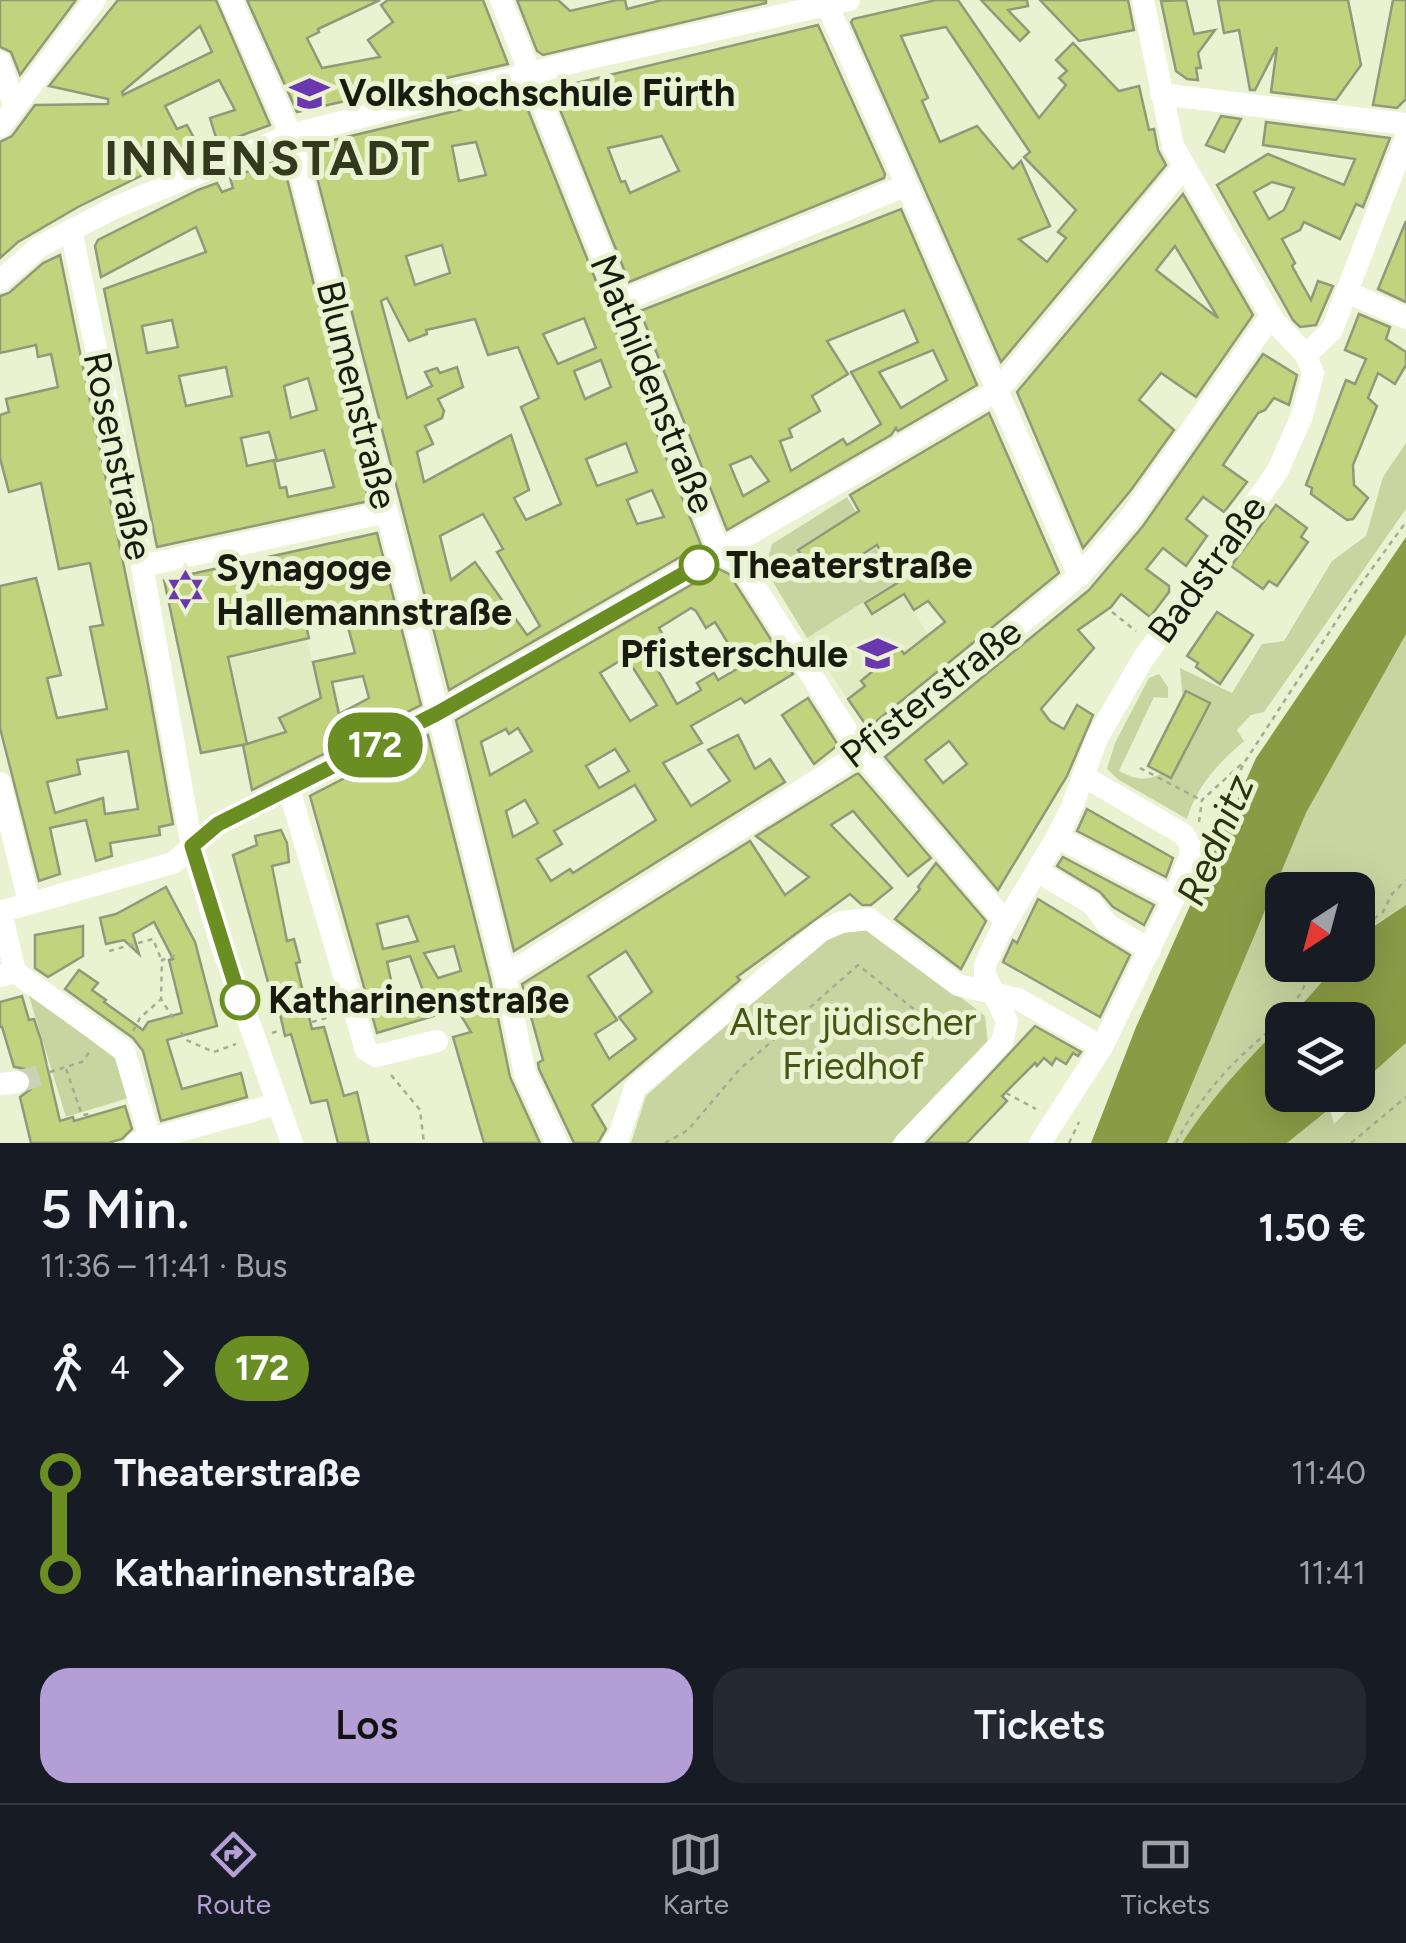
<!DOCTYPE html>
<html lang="de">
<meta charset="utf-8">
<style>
:root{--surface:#171b24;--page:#242831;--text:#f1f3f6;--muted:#9ea1a6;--line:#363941;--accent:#b49ed6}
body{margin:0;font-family:Figtree,sans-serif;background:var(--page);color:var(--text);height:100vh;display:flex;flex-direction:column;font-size:38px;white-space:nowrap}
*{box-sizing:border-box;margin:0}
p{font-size:32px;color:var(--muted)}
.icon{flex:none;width:55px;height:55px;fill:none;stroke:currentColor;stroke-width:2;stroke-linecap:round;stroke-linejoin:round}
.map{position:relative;height:1143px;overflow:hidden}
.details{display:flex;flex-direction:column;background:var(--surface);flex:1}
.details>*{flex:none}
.badge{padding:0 20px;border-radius:32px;font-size:35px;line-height:65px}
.needle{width:65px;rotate:216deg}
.tools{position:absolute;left:1265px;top:872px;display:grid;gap:20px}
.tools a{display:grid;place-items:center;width:110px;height:110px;border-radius:20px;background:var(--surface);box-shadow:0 10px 40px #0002;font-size:50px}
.map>.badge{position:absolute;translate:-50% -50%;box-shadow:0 0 0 5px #fff}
.legs{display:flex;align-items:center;gap:15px;height:110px;padding:0 40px;font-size:32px}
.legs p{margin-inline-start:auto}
.head{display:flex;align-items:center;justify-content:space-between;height:170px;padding:0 40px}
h1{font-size:55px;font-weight:600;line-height:75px}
.cta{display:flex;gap:20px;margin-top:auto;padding:20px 40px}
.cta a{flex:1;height:115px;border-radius:30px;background:var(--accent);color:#111;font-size:40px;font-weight:600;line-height:115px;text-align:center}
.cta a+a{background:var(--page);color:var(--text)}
ul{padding:0 40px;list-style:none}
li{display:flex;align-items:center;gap:35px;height:100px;font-size:38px}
li i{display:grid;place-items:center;width:15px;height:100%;margin:0 12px;background:currentColor}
li i::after{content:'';width:25px;height:25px;margin:-12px;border:8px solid;border-radius:50%;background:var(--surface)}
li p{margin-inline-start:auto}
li:first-child i{background:linear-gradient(#0000 50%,currentColor 0)}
li:last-child i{background:linear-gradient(currentColor 50%,#0000 0)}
.tabs{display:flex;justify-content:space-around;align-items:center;height:140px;border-top:2px solid var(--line);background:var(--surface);font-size:28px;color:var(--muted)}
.tabs a{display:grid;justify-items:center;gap:5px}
.tabs .on{color:var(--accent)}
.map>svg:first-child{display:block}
.built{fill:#e1ebc2}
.green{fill:#c9d5a1}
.water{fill:#8b9b45}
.building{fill:#c1d37c;stroke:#92997a;stroke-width:2.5;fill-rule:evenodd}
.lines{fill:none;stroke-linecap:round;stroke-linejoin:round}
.minor-tunnel{stroke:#cbd2b4;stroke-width:22;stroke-dasharray:22 11;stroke-linecap:butt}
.path{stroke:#a6ac92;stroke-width:2.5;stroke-dasharray:5 5;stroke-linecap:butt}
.minor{stroke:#fff;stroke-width:22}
.line-1-casing{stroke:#fff;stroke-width:22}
.line-1{stroke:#6b8e23;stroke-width:15}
.stop-1-dot{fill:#fff;stroke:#6b8e23;stroke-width:5}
.labels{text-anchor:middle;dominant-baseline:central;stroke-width:10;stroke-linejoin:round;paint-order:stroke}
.poi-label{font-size:38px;font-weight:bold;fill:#191b0f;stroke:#eaf2d1;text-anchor:start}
.street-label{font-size:38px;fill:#191b0f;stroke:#eaf2d1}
.stop-label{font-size:38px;font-weight:bold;fill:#191b0f;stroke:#eaf2d1;text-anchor:start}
.park-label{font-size:38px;fill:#485314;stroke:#eaf2d1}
.water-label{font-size:40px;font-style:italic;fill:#2c330e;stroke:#eaf2d1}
.district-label{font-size:48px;font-weight:bold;letter-spacing:2.5px;fill:#34391e;stroke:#eaf2d1}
</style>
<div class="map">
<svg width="1406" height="1143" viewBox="0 0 1406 1143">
<rect width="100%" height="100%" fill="#eaf2d1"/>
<!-- built -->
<g class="built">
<polygon points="896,582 949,670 870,733 807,638"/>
<polygon points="307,639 321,698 280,718 286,731 279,734 201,753 183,667"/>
</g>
<!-- green -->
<g class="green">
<path d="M 1406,443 L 1406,509 L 1264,712 L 1251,715 L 1237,730 L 1244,741 C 1219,763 1197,785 1187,819 L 1119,780 L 1107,769 L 1115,743 L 1149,678 L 1159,674 L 1168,687 L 1168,698 L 1154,697 L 1119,771 C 1138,781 1148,781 1167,771 L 1183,702 L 1180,668 L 1232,693 L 1262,644 L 1284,641 L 1332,561 L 1366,536 L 1383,477 Z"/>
<polygon points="847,497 856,512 797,551 818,584 876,548 895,582 807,638 765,569 772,544"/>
<path d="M 1406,632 L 1406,905 L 1374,925 L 1358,941 L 1358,890 L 1282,890 L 1282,965 L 1337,965 L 1288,1020 L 1282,1020 L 1282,1025 C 1246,1062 1209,1099 1182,1143 L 1165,1143 L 1306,813 Z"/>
<polygon points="867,925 985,1016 988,1045 891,1143 631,1143 646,1096 824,936"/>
<polygon points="28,993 121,1063 132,1097 66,1117"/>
<polygon points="1406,1043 1406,1143 1287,1143 1330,1109 1334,1124 1353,1105 1346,1096 1358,1095 1358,1086"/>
</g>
<!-- water -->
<g class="water">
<polygon points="1406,537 1406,634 1306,813 1167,1143 1091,1143 1136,1027 1256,758"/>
<polygon points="1406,905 1406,1043 1358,1086 1358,1020 1288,1020 1337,965 1358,965 1358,941 1374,926"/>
<path d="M 1282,1025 L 1282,1095 L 1347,1095 L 1287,1143 L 1182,1143 C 1209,1100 1246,1061 1282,1025 Z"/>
</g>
<!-- building -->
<g class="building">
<polygon points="0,0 76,0 20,75 11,52 0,47"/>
<path d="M 118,0 L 216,0 L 270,125 L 218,144 L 210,118 L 235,110 L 219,80 L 165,106 L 177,129 L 187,125 L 201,151 L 159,167 L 78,207 L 18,242 L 0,258 L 0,142 L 12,136 L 35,105 L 108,104 L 108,99 L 49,86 ZM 200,26 L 212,52 L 123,95 L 122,92 Z"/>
<polygon points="247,0 380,0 318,29 319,32 307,38 322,68 380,57 368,40 393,22 381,5 388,0 483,0 508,64 297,112"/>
<polygon points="517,0 558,0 570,11 617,0 625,0 627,9 662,0 766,0 766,3 543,55 537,51"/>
<path d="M 936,0 L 958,0 L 1039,118 L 1066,85 L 1059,78 L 1067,71 L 1056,60 L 1073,43 L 1119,91 L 1139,86 L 1149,130 L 1154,129 L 1158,150 L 1166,165 L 1001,362 L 851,22 L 853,19 ZM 946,27 L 1030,152 L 1024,157 L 1076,210 L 1058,232 L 1066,238 L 1047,262 L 1019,239 L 1050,226 L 1021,161 L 1013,169 L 977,126 L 940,142 L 922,101 L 928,98 L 901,36 Z"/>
<polygon points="981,0 1027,0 1028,6 1008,10 1029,32 1020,41"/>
<polygon points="1040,0 1128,0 1134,30 1079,41"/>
<polygon points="1186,0 1194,34 1215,30 1198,53 1201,68 1196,68 1198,80 1187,79 1176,71 1161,1"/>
<polygon points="1218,0 1348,0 1361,65 1336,100 1271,92 1277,47 1255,90 1250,90 1239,30 1224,33"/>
<polygon points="1393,0 1406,0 1406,99 1397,108 1373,105"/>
<path d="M 818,25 L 885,174 L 884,178 L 629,282 L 553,92 L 555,88 ZM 662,136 L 679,171 L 630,193 L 625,181 L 621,182 L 608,148 Z"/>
<path d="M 522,95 L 701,545 L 449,690 L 309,146 ZM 476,142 L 486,175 L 459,181 L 452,146 ZM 442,245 L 450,273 L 415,285 L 406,256 ZM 387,298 L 409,341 L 427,334 L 426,330 L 475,319 L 488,355 L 518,347 L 539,398 L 521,407 L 561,504 L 526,520 L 514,498 L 529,490 L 511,435 L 424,482 L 417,452 L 433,444 L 425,426 L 442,418 L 444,411 L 438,399 L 463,387 L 457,367 L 440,373 L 437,368 L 425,372 L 432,386 L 407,398 L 381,301 ZM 584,318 L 596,348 L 558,364 L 543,334 ZM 601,360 L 611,387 L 585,399 L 574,371 ZM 626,443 L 637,472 L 597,486 L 586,459 ZM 652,490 L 664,517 L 637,524 L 627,500 ZM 483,514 L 503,549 L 497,552 L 540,626 L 527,635 L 475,562 L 451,580 L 440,536 Z"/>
<polygon points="1221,116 1241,119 1224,152 1206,145"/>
<path d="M 1266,122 L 1390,138 L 1363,207 L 1356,204 L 1340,239 L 1304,222 L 1300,230 L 1282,239 L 1295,263 L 1292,266 L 1311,300 L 1318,281 L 1333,286 L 1316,325 L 1300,327 L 1293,320 L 1217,185 L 1268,154 L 1344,185 L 1355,159 L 1263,145 ZM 1272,182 L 1294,188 L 1284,210 L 1269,219 L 1254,192 Z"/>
<path d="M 282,159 L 369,501 L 157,547 L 104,289 L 206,252 L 196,227 L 101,277 L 95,246 L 98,240 L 198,190 L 217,183 L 222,192 L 233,188 L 230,178 ZM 172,320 L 178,347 L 147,353 L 142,326 ZM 226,367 L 232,396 L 186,406 L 179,376 ZM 308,378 L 317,410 L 291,418 L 284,386 ZM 269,432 L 277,461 L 324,450 L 334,487 L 288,497 L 286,487 L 280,488 L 274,460 L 247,466 L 241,438 Z"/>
<path d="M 1183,194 L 1253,315 L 1196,397 L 1161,373 L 1139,400 L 1174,430 L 1131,490 L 1083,548 L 1017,392 ZM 1175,246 L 1218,318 L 1156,270 Z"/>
<path d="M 901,209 L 977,385 L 898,431 L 896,428 L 891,435 L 727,530 L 640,311 ZM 904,310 L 918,342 L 851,372 L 881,424 L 847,445 L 843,439 L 791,471 L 780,441 L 792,437 L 789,429 L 820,411 L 812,396 L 848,374 L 827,341 ZM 933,350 L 947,380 L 901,408 L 879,372 ZM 751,456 L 769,481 L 743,496 L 730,465 Z"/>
<polygon points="1406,221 1406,302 1378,289"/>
<path d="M 60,255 L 147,679 L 173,824 L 159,827 L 160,835 L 110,843 L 112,856 L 96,861 L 86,820 L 50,828 L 60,874 L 39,881 L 0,728 L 0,586 L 36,578 L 61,675 L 47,678 L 57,718 L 107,709 L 90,627 L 103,625 L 90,563 L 59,569 L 41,483 L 9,492 L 0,458 L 0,415 L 9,412 L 6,399 L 58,387 L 51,354 L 38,357 L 36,345 L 0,353 L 0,296 L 9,293 L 43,263 ZM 128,751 L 138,809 L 105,814 L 103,798 L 55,813 L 47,782 L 80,774 L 77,760 Z"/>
<polygon points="1359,314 1390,327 1386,339 1406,352 1406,365 1395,384 1378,373 1368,398 1377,406 1353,465 1354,485 1368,498 1353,519 1347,520 1311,494 1312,488 1306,485 1346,380 1355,384 1366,359 1345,350"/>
<path d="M 1263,354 L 1297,375 L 1289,405 L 1274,398 L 1265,410 L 1258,413 L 1223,465 L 1247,482 L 1224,512 L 1203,497 L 1186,519 L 1207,536 L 1186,566 L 1163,548 L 1146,569 L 1169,586 L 1169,592 L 1150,617 L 1121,594 L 1111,607 L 1078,630 L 1094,648 L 1041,709 L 1050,721 L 1064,729 L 1077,705 L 1093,715 L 1067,776 L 998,890 L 885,757 L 1089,590 L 1143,526 ZM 949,741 L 967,764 L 943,783 L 925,760 Z"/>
<polygon points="989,413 1059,573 868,728 848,699 865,686 861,681 900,648 904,654 945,622 928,601 914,610 904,594 872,614 865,603 897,583 877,545 819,582 798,550 859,511 850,495"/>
<polygon points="1276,505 1307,528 1301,537 1308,542 1277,586 1269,581 1263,589 1231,566"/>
<path d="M 377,533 L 421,705 L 252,790 L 243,745 L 286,732 L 279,718 L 321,698 L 313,662 L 355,653 L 345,616 L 306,625 L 309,638 L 228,657 L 247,744 L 201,753 L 164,580 ZM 363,676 L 369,698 L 339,714 L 332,682 Z"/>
<path d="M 719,569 L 729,574 L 793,674 L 745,703 L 741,698 L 691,726 L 702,743 L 663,763 L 691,806 L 730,781 L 708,750 L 738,735 L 755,769 L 770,759 L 785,782 L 514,951 L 456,720 ZM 691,608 L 696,611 L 706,628 L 715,622 L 742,666 L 718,680 L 714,673 L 697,683 L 701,690 L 677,704 L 652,660 L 671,649 L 659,628 ZM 626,657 L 657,705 L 630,721 L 600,673 ZM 518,728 L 532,751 L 490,775 L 481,742 L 506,729 L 509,734 ZM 615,749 L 629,771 L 599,788 L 586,766 ZM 635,785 L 656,820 L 573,873 L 570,869 L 551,881 L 537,859 L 562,844 L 554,831 ZM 525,800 L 538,823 L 513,837 L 506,811 Z"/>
<polygon points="1217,612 1253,635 1220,684 1196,667 1198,663 1187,656"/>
<polygon points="1186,691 1210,703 1171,778 1148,766"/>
<polygon points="808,698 838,745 814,764 782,715"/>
<path d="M 428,735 L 490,979 L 510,1077 L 540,1143 L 484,1143 L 453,1037 L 471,1032 L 457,1009 L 377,1033 L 310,796 ZM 408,916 L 418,941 L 383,949 L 377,924 ZM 454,946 L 461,971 L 438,978 L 424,953 ZM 410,956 L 427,1001 L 398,1011 L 387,962 Z"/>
<path d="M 858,773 L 931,858 L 908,876 L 853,811 L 831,825 L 892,888 L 871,905 L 862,905 L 850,894 L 737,977 L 740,980 L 592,1105 L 606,1129 L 598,1143 L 574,1143 L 539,1069 L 538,1063 L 543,1060 L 522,984 L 750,841 L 785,895 L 809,877 L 756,836 ZM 626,951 L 652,992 L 619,1017 L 636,1039 L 609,1059 L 595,1034 L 617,1020 L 588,976 Z"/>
<polygon points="1087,809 1173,858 1166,877 1077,831"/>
<polygon points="281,830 287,843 289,862 272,866 287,941 294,939 300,962 296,963 312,1029 324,1027 344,1096 357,1092 369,1143 338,1143 327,1100 311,1103 291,1034 285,1036 280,1014 277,1015 233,855 257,845 255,836"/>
<polygon points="1063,857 1154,905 1144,925 1113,907 1100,892 1057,866"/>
<polygon points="936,863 986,921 961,969 895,919 920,889 918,887"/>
<polygon points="166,887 195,942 217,1026 167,1040 182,1089 241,1073 247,1097 161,1121 143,1051 133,1038 65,989 79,970 98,983 92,990 106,1000 104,1002 143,1030 148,1022 182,1013 169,960 173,959 154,922 133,934 139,954 124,940 106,944 100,918 116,914"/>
<polygon points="1038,899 1130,955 1100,1017 1003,962 1013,940 1017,943"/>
<polygon points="83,926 83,956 48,977 35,968 35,935"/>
<polygon points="22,996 29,1020 34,1019 41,1040 60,1121 73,1117 74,1121 125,1106 132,1129 122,1139 108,1143 31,1143 20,1097 31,1089 33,1079 25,1069 14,1067 2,1027 0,1027 0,1002"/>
<polygon points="1035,1026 1081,1052 1078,1056 1073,1053 1066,1064 1056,1058 1052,1065 1044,1058 1037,1066 1035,1063 1002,1096 1007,1101 967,1143 926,1143"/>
</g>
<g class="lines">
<!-- minor-tunnel -->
<polyline class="minor-tunnel" points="18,1082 50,1072"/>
<!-- path -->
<g class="path">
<polyline points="1112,612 1136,631"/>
<polyline points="1140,768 1201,800"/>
<polyline points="1199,822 1202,800 1246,760 1358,588 1406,522"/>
<polyline points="1217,839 1227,816 1220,812 1245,761"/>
<polyline points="1358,931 1383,912 1392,894 1406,880"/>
<polyline points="109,951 153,939 161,959"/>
<polyline points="173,1018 161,999 162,960 179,954"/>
<polyline points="312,1022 333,1016"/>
<polyline points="133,1031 140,1018 160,1000"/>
<polyline points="181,1032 186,1040 214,1052 236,1044"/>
<polyline points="272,1033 281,1030"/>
<polyline points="66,1069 82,1115 90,1114"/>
<polyline points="50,1072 82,1062 91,1050"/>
<polyline points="391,1075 420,1110 424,1143"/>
<polyline points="1006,1093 1036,1109"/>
<polyline points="665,1143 688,1130 739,1070 858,965 948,1036"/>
<polyline points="1069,1143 1079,1122"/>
<path d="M 1176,1143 C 1191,1113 1212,1085 1236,1061 C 1265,1032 1303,1008 1311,965"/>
<polyline points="1351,1143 1406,1097"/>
</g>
<!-- minor -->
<g class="minor">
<polyline points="231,0 291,135 505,976 525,1074 557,1143"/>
<polyline points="501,0 720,553 739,562 861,753 1006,922"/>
<polyline points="825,0 1079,576"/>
<polyline points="0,62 14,106"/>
<polyline points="1161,94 1406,124"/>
<polyline points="0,127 95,0"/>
<polyline points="71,230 142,566 192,847 220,941 292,1143"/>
<polyline points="0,281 39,247 114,208 291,135 586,59 849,0"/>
<polyline points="1347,292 1406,318"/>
<polyline points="619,302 905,186"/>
<polyline points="1306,355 1332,330 1406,138"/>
<polyline points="142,566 387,512"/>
<polyline points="0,783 29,902"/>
<polyline points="289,789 366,1050 376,1056 437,1041"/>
<polyline points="1057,837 1174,898"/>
<polyline points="1037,871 1092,904 1107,924 1150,950"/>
<polyline points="0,912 173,863 218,824 439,713 997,391 1183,168"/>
<polyline points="1,912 15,972 1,976"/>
<polyline points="15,972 124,1050 150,1138"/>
<polyline points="505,976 861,753 1079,576 1131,517 1271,316"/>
<polyline points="0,1084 18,1082"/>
<polyline points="136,1143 277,1104"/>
<polyline points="613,1143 618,1139 635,1088 821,931 842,922 869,919 958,985 1018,999 1102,1047"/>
<polyline points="905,1143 1002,1042 1007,1022 985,975 985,965 999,934 1057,837 1072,807 1097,738 1143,659 1277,472 1302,416 1313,373 1306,355 1274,321 1173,146 1143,0"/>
<polyline points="1040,1143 1102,1047 1174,898 1191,854 1190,844 1183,834 1083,776"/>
</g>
</g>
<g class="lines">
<defs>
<polyline id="line-1" points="240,1000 192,846 218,824 438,713 699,565"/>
</defs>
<!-- line-1 casing -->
<use href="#line-1" class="line-1-casing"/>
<!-- line-1 -->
<use href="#line-1" class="line-1"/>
</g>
<!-- icons -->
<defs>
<symbol id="university-bare" viewBox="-9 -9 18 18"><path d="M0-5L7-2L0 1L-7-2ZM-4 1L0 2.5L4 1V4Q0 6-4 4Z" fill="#6a37ae" stroke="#eaf2d1" stroke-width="2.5" paint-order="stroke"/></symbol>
<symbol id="synagogue-bare" viewBox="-9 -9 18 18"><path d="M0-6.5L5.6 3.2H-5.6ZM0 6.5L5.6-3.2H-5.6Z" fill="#6a37ae" stroke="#eaf2d1" stroke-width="2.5" paint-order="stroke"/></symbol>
<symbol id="school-bare" viewBox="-9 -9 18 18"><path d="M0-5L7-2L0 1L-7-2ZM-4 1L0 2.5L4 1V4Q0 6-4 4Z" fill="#6a37ae" stroke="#eaf2d1" stroke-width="2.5" paint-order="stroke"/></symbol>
</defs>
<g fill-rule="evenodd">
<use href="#university-bare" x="282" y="66" width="55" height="55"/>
<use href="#synagogue-bare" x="158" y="562" width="55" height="55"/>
<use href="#school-bare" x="850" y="626" width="55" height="55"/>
</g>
<!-- markers -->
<g class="stop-1-dot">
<circle cx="699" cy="565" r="18"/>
<circle cx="240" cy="1000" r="18"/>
</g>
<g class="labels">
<!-- poi labels -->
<g class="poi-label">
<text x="339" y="93">Volkshochschule Fürth</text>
<text x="216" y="568">Synagoge<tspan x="216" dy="44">Hallemannstraße</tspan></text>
<text x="848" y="654" text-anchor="end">Pfisterschule</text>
</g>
<!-- street labels -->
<g class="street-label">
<text transform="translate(653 384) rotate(68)">Mathildenstraße</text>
<text transform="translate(357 395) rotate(76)">Blumenstraße</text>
<text transform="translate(118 456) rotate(78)">Rosenstraße</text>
<text transform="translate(1207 569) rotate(-54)">Badstraße</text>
<text transform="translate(931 693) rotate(-38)">Pfisterstraße</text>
</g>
<!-- stop labels -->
<g class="stop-label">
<text x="726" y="565">Theaterstraße</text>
<text x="268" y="1000">Katharinenstraße</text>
</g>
<!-- park labels -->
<g class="park-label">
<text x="853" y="1022">Alter jüdischer<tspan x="853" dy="44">Friedhof</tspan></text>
</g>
<!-- water labels -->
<g class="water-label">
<text transform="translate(1215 840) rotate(-67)">Rednitz</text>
</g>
<!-- district labels -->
<g class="district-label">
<text x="268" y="158">INNENSTADT</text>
</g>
</g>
</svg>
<div class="tools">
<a><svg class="needle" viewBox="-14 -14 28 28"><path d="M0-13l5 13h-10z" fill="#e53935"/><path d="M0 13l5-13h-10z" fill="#9ea1a6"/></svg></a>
<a><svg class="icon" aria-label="layers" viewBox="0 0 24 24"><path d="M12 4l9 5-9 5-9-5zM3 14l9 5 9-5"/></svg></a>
</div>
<b class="badge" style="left:375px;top:745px;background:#6b8e23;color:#fff">172</b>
</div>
<section class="details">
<div class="head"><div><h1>5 Min.</h1><p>11:36 – 11:41 · Bus</p></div><b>1.50 €</b></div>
<div class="legs"><svg class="icon" aria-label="walk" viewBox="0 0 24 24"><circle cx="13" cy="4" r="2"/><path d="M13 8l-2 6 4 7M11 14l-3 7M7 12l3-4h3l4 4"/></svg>4<svg class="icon" aria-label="forward" viewBox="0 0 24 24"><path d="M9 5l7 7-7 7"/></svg><b class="badge" style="background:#6b8e23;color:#fff">172</b></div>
<ul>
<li><i style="color:#6b8e23"></i><b>Theaterstraße</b><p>11:40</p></li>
<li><i style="color:#6b8e23"></i><b>Katharinenstraße</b><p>11:41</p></li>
</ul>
<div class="cta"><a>Los</a><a>Tickets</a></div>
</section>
<nav class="tabs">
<a class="on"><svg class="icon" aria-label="directions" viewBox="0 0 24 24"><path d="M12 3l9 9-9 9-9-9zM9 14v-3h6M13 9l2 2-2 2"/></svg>Route</a>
<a><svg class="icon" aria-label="map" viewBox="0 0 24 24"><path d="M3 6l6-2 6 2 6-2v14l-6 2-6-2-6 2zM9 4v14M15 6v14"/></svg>Karte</a>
<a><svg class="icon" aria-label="tickets" viewBox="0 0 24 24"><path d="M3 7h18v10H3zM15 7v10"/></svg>Tickets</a>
</nav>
